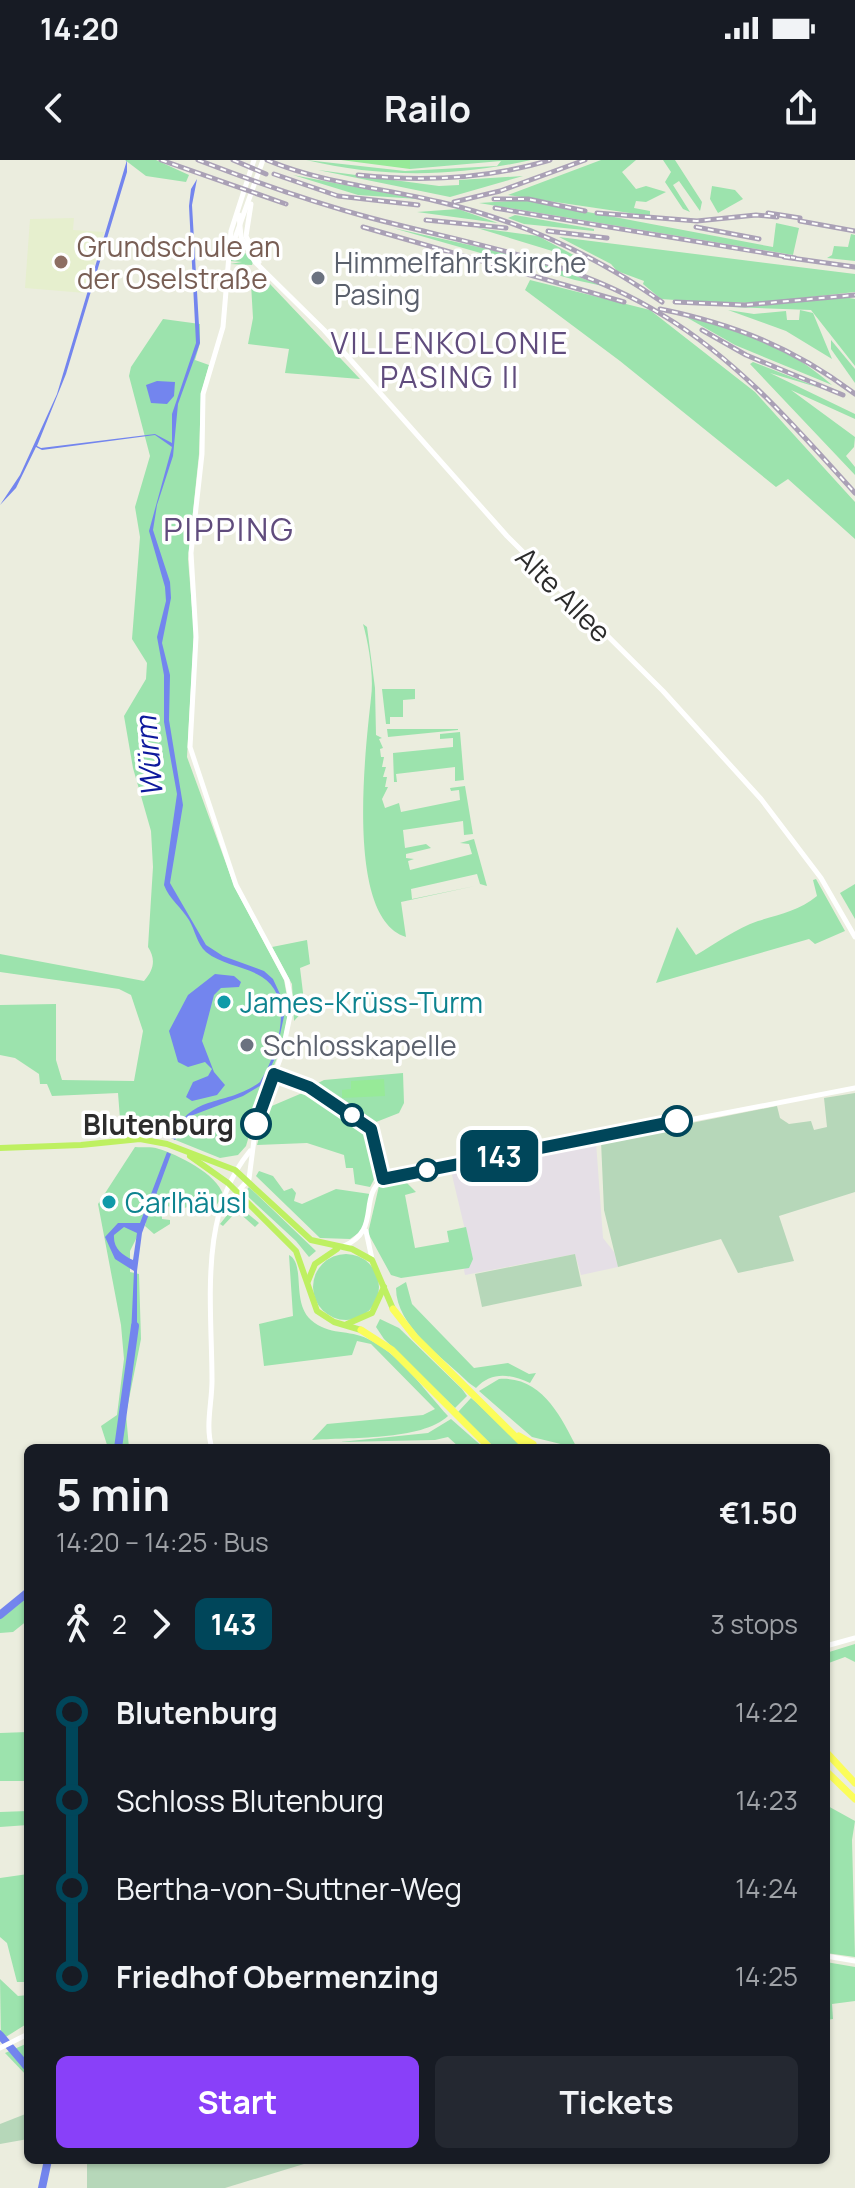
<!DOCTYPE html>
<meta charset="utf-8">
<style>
:root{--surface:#171b24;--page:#242831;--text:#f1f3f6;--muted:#9ea1a6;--accent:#8940f9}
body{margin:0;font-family:Manrope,sans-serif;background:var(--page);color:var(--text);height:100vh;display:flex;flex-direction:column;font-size:30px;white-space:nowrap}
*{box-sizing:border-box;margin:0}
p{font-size:26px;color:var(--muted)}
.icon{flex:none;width:44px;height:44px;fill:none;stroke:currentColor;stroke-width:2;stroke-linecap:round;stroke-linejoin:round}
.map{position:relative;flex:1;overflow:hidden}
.panel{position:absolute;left:24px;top:1284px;width:806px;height:720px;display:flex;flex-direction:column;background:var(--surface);border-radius:12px;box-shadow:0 2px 6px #0004}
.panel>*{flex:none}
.badge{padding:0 16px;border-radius:12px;font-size:28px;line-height:52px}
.map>.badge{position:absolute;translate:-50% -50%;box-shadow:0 0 0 4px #fff}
.legs{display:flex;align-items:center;gap:12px;height:88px;padding:0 32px;font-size:26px}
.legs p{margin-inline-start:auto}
.head{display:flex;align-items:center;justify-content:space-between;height:136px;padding:0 32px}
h1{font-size:44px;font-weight:700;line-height:60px}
.action{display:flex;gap:16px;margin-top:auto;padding:16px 32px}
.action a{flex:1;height:92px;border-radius:12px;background:var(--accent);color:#fff;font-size:32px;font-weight:700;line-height:92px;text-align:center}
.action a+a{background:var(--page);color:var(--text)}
ul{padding:0 32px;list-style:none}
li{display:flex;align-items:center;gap:28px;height:88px;font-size:30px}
li i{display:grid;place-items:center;width:12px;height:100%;margin:0 10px;background:currentColor}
li i::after{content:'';width:20px;height:20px;margin:-10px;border:6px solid;border-radius:50%;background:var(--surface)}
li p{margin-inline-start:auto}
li:first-child i{background:linear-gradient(#0000 50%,currentColor 0)}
li:last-child i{background:linear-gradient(currentColor 50%,#0000 0)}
.status{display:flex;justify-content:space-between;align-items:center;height:56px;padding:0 40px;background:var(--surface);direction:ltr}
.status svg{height:22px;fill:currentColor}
header{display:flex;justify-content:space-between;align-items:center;height:104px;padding:0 32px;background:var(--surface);font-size:36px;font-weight:700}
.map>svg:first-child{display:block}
.industrial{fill:#e5dfe6}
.education{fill:#e6efce}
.green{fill:#9ce3ad}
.cemetery{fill:#b6d7b9}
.pitch{fill:#97ea98}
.water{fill:#7385ee;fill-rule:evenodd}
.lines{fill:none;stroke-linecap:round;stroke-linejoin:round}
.stream{stroke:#7385ee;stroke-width:2}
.river{stroke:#7385ee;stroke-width:8}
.secondary{stroke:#fff;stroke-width:5}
.primary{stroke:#bef061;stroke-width:6}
.highway{stroke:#fbfd5a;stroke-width:7}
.rail-casing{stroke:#aaa1b6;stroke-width:5}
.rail{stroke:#fff;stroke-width:2;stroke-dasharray:6;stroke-linecap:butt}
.line-1-casing{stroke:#fff;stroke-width:18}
.line-1{stroke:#00465a;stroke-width:12}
.education-dot{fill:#8d6e63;stroke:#fff;stroke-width:3}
.worship-dot{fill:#6b7280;stroke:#fff;stroke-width:3}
.culture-dot{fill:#0f9aa8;stroke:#fff;stroke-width:3}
.stop-1-dot{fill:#fff;stroke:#00465a;stroke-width:4}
.labels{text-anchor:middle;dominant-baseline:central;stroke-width:7;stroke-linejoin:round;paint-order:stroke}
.education-label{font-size:28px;fill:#785e54;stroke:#fff;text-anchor:start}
.worship-label{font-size:28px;fill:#5b616d;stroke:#fff;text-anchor:start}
.street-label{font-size:28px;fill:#2c2c2c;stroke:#fff}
.culture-label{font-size:28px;fill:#0d838f;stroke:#fff;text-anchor:start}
.stop-label{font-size:28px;font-weight:bold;fill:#2c2c2c;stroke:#fff;text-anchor:end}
.neighbourhood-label{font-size:30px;letter-spacing:2px;fill:#604c7d;stroke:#fff}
.water-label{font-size:30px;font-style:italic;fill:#0e199d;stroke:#fff}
.quarter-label{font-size:32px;letter-spacing:2px;fill:#604c7d;stroke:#fff}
</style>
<div class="status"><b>14:20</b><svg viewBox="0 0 49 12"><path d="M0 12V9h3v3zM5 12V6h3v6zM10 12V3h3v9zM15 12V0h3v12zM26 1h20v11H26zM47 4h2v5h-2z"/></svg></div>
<header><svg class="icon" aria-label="back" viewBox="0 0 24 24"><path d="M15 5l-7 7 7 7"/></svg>Railo<svg class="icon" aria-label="share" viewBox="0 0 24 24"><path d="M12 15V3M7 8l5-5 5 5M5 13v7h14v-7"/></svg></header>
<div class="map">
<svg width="855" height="2028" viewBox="0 0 855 2028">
<rect width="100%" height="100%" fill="#ebedde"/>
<!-- industrial -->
<polygon class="industrial" points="596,982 603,1078 614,1092 618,1107 581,1115 575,1094 465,1115 464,1110 472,1099 451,1011"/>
<!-- education -->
<polygon class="education" points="74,58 73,70 104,72 85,133 25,128 30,59"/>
<!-- green -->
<g class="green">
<polygon points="125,0 156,0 189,15 186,22 146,16"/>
<path d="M 306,0 L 405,11 L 497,6 L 501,1 L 410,9 L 410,0 L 531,0 C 456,17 381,18 306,0 Z"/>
<polygon points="601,0 636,0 622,12 636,29 646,26 666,32 646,42 636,41 634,48 650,51 650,56 508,35"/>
<polygon points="663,0 675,0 702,42 700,51 679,21 673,25 690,52 683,49 665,22 671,12"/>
<polygon points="318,10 439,26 459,25 459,20 523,16 450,37"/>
<polygon points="293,15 418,39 358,35"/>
<polygon points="712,26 735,30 743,39 718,53 710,39"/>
<polygon points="524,40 773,87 776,63 799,68 793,95 479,43"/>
<polygon points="458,49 498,63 417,52"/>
<polygon points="515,55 594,69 594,71 524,64 508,58"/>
<polygon points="393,68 528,98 603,126 575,120"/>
<polygon points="477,68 538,76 585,101"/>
<polygon points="851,74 855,75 855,101 827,98 832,95 834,86 848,87"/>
<polygon points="559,77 855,114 855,132 757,143 703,142 661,139 643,124 644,121 617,111 611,104"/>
<polygon points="239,86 253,102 252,105 230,104 242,102 230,101 234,87"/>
<polygon points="530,120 650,150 755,232 855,342 855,379 788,319 776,327 620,201 525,130"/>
<polygon points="251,124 270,124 360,219 285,213 289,189 248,184 253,158"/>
<polygon points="844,137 855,139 855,206 811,150 731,147"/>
<polygon points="728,150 754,154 786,151 787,160 799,160 800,150 813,153 832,199 786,171"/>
<path d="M 686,157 C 742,169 789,187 832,225 L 735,185 Z"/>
<path d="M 163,159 L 200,164 L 200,183 L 195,200 L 209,205 L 201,234 L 199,294 L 188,399 L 194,472 L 187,597 L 235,728 L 284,820 L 289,848 L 282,886 L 260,939 L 246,986 L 238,995 L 220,998 L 168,977 L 129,969 L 135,959 L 120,959 L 118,933 L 52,936 L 47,924 L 40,924 L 39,914 L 15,898 L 0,895 L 0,845 L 56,844 L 56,900 L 62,920 L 134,921 L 143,871 L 131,835 L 119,829 L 0,812 L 0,794 L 144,821 C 154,810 156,799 148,787 L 153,707 L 151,671 L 133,608 L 124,556 L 146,519 L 147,503 L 132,479 L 140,377 L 135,347 L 150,296 L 129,216 L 131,207 Z"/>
<polygon points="831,180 855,209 855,223 831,189"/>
<polygon points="753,202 820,228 770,213 855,254 855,259 791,230 855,277 854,287 846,296 855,307 855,315 750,204"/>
<path d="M 363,464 L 367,467 L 375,528 L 376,575 L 382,578 L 379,579 L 383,588 L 380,589 L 381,597 L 384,597 L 382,607 L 386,607 L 383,617 L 387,617 L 385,627 L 388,627 L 382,639 L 385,648 L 399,643 L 401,652 L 460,640 L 459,630 L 451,631 L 450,628 L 465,626 L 473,674 L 464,675 L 463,661 L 403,670 L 405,688 L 426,684 L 431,688 L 406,694 L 406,698 L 414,699 L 408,701 L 410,710 L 472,694 L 469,684 L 460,683 L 474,679 L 487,726 L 480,724 L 477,714 L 411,729 L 412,739 L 475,726 L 401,742 L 406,777 C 344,758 366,586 371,538 C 374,516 369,485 363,464 Z"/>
<polygon points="382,529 415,529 415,539 403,540 403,557 390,557 390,564 386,564"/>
<polygon points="387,569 458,569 458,570 388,577"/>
<polygon points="460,572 464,620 455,621 455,607 396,614 397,622 394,622 393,593 453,587 453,578 440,579 440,574"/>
<path d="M 816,719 L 845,771 L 815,784 L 809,779 L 656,823 L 677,767 L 696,795 C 715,784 737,768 758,761 C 780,754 799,751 817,736 L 813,720 Z"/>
<polygon points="855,724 855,759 840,733"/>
<polygon points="307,780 310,804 300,808 305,849 294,861 292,824 272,787"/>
<polygon points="403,913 404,943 399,953 371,964 312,926 324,920"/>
<polygon points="307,931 368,971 378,1012 370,1027 355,1024 353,1008 346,1008 344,995 307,983 257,985 267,948"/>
<path d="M 135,987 C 144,988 150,986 159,989 C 176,994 218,1014 223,1035 L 211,1054 L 212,1040 L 181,1049 L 162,1045 L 162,1059 L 170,1060 L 170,1064 L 154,1074 L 145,1066 L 147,1057 L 130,1091 L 130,1112 L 139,1114 L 141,1179 L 126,1254 L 129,1288 L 108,1288 L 101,1266 L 117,1255 L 124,1199 L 121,1165 L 98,1044 Z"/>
<polygon points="259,1011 273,1016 284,1031 292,1028 296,1033 294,1041 302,1044 336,1029 370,1034 363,1070 350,1079 320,1078 256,1016"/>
<polygon points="403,1019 416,1032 405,1035 415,1088 449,1082 447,1071 466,1067 473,1099 469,1108 401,1118 391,1115 368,1073 379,1026"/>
<polygon points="249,1027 316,1091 309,1097 296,1081 244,1033"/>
<polygon points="236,1044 259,1063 255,1067 237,1051 223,1066 220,1064"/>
<circle cx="346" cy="1127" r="33"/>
<path d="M 289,1095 C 306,1104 291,1142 311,1160 C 329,1176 349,1169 368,1179 C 399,1193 425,1231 448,1256 C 422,1281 347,1277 312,1280 L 327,1264 L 423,1255 L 435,1249 L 371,1184 L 357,1181 L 352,1195 L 264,1206 L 259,1164 L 293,1156 Z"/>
<path d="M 406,1122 L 412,1144 L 474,1208 L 508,1203 L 529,1214 L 536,1213 L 530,1223 C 510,1214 492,1211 476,1228 L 469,1223 C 444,1198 396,1167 396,1128 Z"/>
<polygon points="380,1159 399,1168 462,1229 467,1236 455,1248 384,1179 376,1167"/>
<path d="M 499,1219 C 542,1216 561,1257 577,1288 L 532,1277 L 479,1231 Z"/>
<polygon points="471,1238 477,1243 523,1288 495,1288 458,1252"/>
<polygon points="451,1259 484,1288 460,1288 448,1277 435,1280 340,1282 428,1273"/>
<polygon points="28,1432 28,1460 13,1472 0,1473 0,1455"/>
<polygon points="855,1484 855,1502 845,1497 826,1504 826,1493"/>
<polygon points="28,1572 28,1621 0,1621 0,1573"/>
<polygon points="826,1645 855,1661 852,1680 855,1797 826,1793"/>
<polygon points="28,1651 28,1665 0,1667 0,1652"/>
<polygon points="28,1714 28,1822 17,1822 7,1783 0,1777 0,1718"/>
<polygon points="826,1802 855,1807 855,1841 832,1844 833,1859 826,1860"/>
<polygon points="0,1819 18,1836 28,1835 28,1863 1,1880"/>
<polygon points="28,1883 28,1917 5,1893"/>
</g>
<!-- cemetery -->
<g class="cemetery">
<polygon points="855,933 855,1032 779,1056 794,1101 738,1113 721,1079 618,1107 604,1050 601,981 777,946 780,958 789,964 811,961 814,970 827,967 824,938"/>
<polygon points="575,1094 582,1126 482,1147 475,1114"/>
<polygon points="28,1953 28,1979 0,1984 0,1964"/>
<polygon points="87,2000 317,2000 225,2028 87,2028"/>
</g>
<!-- pitch -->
<g class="pitch">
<polygon points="341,0 410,0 410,9"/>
<polygon points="384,919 385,936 342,938 342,930 351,929 351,921"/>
</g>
<!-- water -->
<g class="water">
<path d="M 127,0 L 127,12 L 66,214 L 37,286 L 41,288 L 155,274 L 172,283 L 172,254 L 196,183 L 189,46 L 191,29 L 197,19 L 192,45 L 200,183 L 178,244 L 173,296 L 157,345 L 153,370 L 170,422 L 171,438 L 162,483 L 170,515 L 169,560 L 183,645 L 170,723 L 206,785 L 223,796 L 264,811 L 273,819 L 286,847 L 275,898 L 263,924 L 243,936 L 188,957 L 175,980 L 172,978 C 191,932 225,948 260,922 C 277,895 296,838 262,817 C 245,806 222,805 206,792 C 197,784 195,770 189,760 C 182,748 169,739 164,725 L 177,634 L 164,562 L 164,515 L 157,477 L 166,441 L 165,427 L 149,371 L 172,287 L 155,275 L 42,290 L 36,287 L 16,328 L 0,345 L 20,315 L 57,234 Z"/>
<polygon points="157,221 175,222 174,236 167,244 151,243 146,225"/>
<polygon points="215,814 234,816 241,822 239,827 221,828 214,835 202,881 214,912 225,925 217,935 192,941 186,937 193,922 208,916 212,909 205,902 188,907 178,902 169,871 188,835"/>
<path d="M 167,992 L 171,994 L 142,1073 L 137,1111 L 137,1176 L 131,1175 L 134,1111 L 115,1099 L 105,1077 L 118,1063 L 140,1063 ZM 124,1067 L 137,1073 L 133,1100 C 122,1095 113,1088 114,1075 Z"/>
</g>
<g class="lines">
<!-- stream -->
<polyline class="stream" points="0,1871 2,1876"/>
<!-- river -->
<g class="river">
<polyline points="118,1288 135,1166"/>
<polyline points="0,1455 28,1432"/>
<polyline points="0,1875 28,1908"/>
<polyline points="42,2028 48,2000"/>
</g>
<!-- secondary -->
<g class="secondary">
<polyline points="251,44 246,76 259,102"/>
<polyline points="239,55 241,77 255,102 324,170 507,376 663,531 761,639 821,718 855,777"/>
<polyline points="230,92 263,0"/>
<polyline points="223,1048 249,1019 256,964 282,894 292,846 287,820 236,725 190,587 196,477 191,393 202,294 203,234 223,167 231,71 254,0"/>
<polyline points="366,1071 372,1099"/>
<path d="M 342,1087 C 383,1070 357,1038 383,1019 L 855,928"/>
<path d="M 212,1288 C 205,1267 212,1243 212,1221 C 212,1144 198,1054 250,991"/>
<polyline points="826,1486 855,1478"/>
<polyline points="826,1796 855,1801"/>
<polyline points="0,1888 28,1874"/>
</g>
<!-- primary -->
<g class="primary">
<polyline points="0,988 81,985 140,979 167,984 235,1010 311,1080 352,1089 372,1100 393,1149"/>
<polyline points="190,996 228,1023 296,1091 317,1151 334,1162 361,1170"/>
<polyline points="308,1121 315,1104 337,1089"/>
<polyline points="347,1164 372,1153 384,1127"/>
</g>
<!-- highway -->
<g class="highway">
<polyline points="393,1149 415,1177 527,1288"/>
<polyline points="361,1170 392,1190 490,1288"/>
<polyline points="519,1276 533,1284"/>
<polyline points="826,1592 855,1623"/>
<polyline points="826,1611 855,1639"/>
</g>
<defs>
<g id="rail">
<polyline points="161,0 286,44"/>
<path d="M 198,0 C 255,22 312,42 371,58 C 473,85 573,99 664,156 C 739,201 797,269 855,333"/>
<polyline points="233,0 266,14"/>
<path d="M 267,0 C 321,23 383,28 440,42 C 520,61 595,95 662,142"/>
<polyline points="274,14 338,36 418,45"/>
<path d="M 358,15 C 423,22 488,19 550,0"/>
<polyline points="494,39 528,39 585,51"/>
<polyline points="454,42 500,31 585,0"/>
<polyline points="495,48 795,98"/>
<polyline points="597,53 697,61 756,55 777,57"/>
<polyline points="768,53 800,58"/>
<polyline points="426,60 506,68"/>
<polyline points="800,61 855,71"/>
<polyline points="363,67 624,142"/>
<polyline points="696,67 759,79"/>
<polyline points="548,71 607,78"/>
<polyline points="784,97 855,107"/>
<polyline points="675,142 745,145 855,135"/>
<path d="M 660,149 C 734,164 794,188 855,234"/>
<polyline points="702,170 746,195 843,235"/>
</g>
</defs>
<!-- rail casing -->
<use href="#rail" class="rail-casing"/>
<!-- rail -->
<use href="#rail" class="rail"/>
</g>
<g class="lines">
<defs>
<polyline id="line-1" points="256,964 274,914 309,927 371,969 383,1019 677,961"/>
</defs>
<!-- line-1 casing -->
<use href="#line-1" class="line-1-casing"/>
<!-- line-1 -->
<use href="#line-1" class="line-1"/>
</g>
<!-- markers -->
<circle class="education-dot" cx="61" cy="102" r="8"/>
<g class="worship-dot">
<circle cx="318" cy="118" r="8"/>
<circle cx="247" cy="885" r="8"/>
</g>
<g class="culture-dot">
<circle cx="224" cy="842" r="8"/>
<circle cx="109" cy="1042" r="8"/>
</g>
<g class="stop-1-dot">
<circle cx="352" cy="955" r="10"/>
<circle cx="677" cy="961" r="14"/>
<circle cx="256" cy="964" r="14"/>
<circle cx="427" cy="1010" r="10"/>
</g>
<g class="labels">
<!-- education labels -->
<g class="education-label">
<text x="77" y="86">Grundschule an<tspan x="77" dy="32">der Oselstraße</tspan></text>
</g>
<!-- worship labels -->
<g class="worship-label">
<text x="334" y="102">Himmelfahrtskirche<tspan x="334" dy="32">Pasing</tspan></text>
<text x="263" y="885">Schlosskapelle</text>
</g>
<!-- street labels -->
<g class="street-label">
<text transform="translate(564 434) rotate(45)">Alte Allee</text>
</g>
<!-- culture labels -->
<g class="culture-label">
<text x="240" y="842">James-Krüss-Turm</text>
<text x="125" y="1042">Carlhäusl</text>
</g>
<!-- stop labels -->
<g class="stop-label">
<text x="234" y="964">Blutenburg</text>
</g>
<!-- neighbourhood labels -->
<g class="neighbourhood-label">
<text x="450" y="182">VILLENKOLONIE<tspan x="450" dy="34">PASING II</tspan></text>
</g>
<!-- water labels -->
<g class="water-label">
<text transform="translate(148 597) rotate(-95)">Würm</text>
</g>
<!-- quarter labels -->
<g class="quarter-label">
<text x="229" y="369">PIPPING</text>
</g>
</g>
</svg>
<b class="badge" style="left:499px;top:996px;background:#00465a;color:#fff">143</b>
<section class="panel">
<div class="head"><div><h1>5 min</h1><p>14:20 – 14:25 · Bus</p></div><b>€1.50</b></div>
<div class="legs"><svg class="icon" aria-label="walk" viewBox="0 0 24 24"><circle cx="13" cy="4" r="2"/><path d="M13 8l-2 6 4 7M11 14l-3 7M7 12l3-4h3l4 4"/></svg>2<svg class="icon" aria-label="forward" viewBox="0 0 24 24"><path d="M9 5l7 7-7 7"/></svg><b class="badge" style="background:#00465a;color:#fff">143</b><p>3 stops</p></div>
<ul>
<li><i style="color:#00465a"></i><b>Blutenburg</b><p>14:22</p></li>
<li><i style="color:#00465a"></i><span>Schloss Blutenburg</span><p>14:23</p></li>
<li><i style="color:#00465a"></i><span>Bertha-von-Suttner-Weg</span><p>14:24</p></li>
<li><i style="color:#00465a"></i><b>Friedhof Obermenzing</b><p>14:25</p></li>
</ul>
<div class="action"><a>Start</a><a>Tickets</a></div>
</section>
</div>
